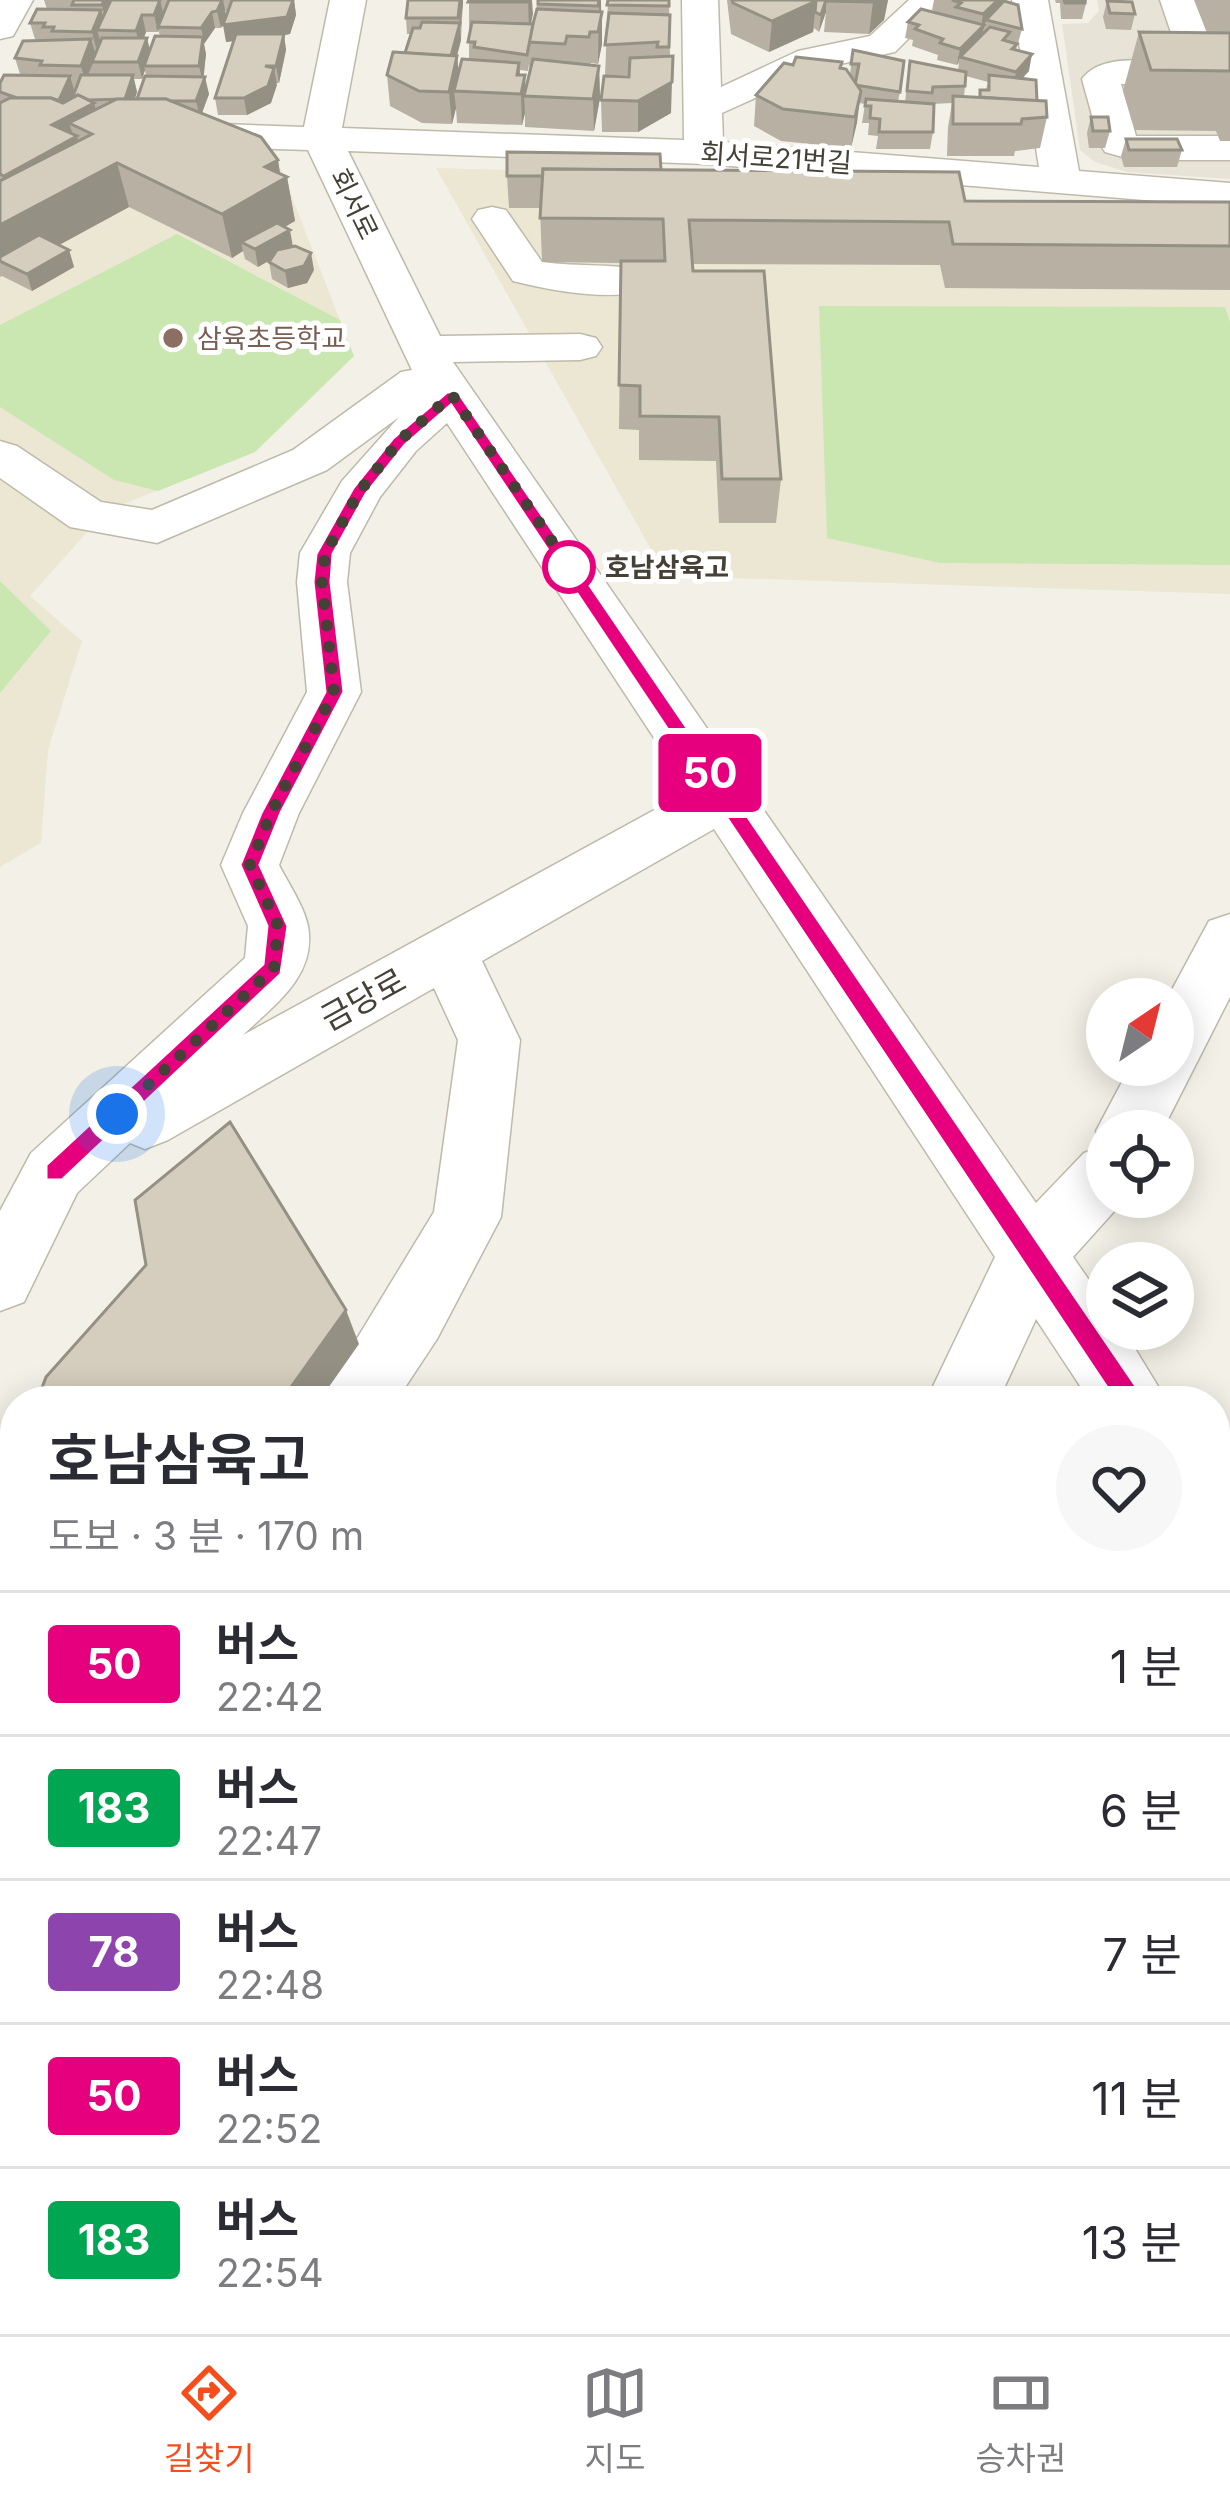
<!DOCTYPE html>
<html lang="ko">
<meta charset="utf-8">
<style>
:root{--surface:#fff;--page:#f7f7f7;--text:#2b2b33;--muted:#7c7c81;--line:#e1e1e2;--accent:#f64d1c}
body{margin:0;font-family:Inter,"Noto Sans KR",sans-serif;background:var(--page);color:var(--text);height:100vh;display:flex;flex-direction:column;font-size:45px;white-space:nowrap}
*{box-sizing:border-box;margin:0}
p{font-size:39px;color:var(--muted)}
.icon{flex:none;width:66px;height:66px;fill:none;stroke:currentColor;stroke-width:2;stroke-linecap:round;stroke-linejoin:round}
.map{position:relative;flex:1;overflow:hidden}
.side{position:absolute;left:0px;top:1386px;width:1230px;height:948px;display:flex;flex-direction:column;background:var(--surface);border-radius:48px 48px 0 0;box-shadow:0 6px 30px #0003}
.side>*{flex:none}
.badge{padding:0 24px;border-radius:9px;font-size:42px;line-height:78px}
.needle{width:78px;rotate:35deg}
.buttons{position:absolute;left:1086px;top:978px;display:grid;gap:24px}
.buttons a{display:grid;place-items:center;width:108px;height:108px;border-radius:50%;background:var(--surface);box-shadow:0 6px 30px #0003;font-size:60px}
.you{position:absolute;width:60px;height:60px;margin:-30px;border:9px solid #fff;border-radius:50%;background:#1a73e8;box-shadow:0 0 0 18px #1a73e833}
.map>.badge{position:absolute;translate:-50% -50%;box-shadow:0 0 0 6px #fff}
.round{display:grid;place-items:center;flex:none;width:126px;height:126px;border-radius:63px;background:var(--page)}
.headline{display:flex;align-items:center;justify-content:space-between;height:204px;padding:0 48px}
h1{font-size:57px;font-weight:600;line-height:90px}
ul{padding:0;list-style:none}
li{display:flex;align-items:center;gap:36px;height:144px;padding:0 48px;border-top:3px solid var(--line)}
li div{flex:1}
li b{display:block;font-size:45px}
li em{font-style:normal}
li .badge{min-width:132px;font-weight:700;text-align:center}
.dock{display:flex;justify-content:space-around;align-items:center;height:168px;border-top:3px solid var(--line);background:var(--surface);font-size:33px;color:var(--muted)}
.dock a{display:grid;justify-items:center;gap:6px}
.dock .active{color:var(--accent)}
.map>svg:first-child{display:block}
.residential{fill:#e7e3d6}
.education{fill:#ece7d2}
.green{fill:#cae7b1}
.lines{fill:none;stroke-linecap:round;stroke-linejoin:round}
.minor-casing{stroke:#bfb9aa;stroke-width:3}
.minor{fill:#fff;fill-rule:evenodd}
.wall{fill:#b7b0a3;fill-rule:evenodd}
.shaded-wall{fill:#959084}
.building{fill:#d5cdbd;stroke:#959084;stroke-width:3}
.line{fill:#e6007e;stroke:#fff;stroke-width:3}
.walk{stroke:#464136;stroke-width:12;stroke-dasharray:0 21.6}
.education-dot{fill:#8d6e63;stroke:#fff;stroke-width:4.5}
.stop-dot{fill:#fff;stroke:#e6007e;stroke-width:6}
.labels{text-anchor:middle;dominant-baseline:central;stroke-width:10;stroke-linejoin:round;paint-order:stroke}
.far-street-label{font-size:27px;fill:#464136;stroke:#fff}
.far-education-label{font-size:27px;fill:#785e54;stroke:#fff;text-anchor:start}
.far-stop-label{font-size:27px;font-weight:bold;fill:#464136;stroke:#fff;text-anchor:start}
.street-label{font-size:33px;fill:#464136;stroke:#fff}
</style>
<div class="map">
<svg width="1230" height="2334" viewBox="0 0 1230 2334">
<rect width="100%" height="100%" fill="#f3f1e7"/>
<!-- residential -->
<polygon class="residential" points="1097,0 1230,0 1230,179 1127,172 1095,162 1080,150 1062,24 1088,23 1099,11"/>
<!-- education -->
<g class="education">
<polygon points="245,144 279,164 354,356 255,452 106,511 30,596 82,641 48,750 41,843 0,867 0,150"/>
<polygon points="436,168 717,176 1230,222 1230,594 666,576"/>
</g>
<!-- green -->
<g class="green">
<polygon points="177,234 340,320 354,356 255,452 158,491 114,480 0,407 0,325"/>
<polygon points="819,306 1225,307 1230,322 1230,565 940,563 827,538"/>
<polygon points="0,581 51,631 0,693"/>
<polygon points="1230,2123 1230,2334 1153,2334 1158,2319 1215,2319 1215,2164"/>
</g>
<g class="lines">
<defs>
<g id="minor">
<polygon points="0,0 33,0 13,36 0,39"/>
<path d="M 330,0 L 366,0 L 342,128 L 684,140 L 682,0 L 718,0 L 721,87 L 798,51 L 870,36 L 909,0 L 947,0 L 895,52 L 822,68 L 722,113 L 723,142 L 1039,167 L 1012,0 L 1048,0 L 1079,171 L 1230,183 L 1230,207 L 705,164 L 348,151 L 440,336 L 580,334 L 596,338 L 602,347 L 596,356 L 580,360 L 453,362 L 1036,1203 L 1084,1153 L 1104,1146 L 1096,1131 L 1131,1065 L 1173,1065 L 1173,999 L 1167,999 L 1209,921 L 1230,914 L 1230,997 L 1162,1131 L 1107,1131 L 1107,1197 L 1127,1197 L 1073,1257 L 1107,1306 L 1107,1329 L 1123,1329 L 1167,1401 L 1090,1401 L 1036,1319 L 998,1401 L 926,1401 L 995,1257 L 714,829 L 482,961 L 520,1040 L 501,1217 L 437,1339 L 396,1401 L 319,1401 L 434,1212 L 458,1040 L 434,988 L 168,1140 L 145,1149 L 130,1143 L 77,1193 L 24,1302 L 0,1311 L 0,1211 L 31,1153 L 245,958 L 248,926 L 221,865 L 243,813 L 307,692 L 297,582 L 300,553 L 342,481 L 399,417 L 327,470 L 157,543 L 70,527 L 0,478 L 0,441 L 17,446 L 101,502 L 152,510 L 293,450 L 401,372 L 412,370 L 308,150 L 0,140 L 0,116 L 304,127 ZM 447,423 L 689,791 L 243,1035 C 274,1005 317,976 308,926 C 304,906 288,883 279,865 L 299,813 L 361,692 L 347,582 L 350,553 L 380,497 L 416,451 Z"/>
<path d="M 1160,0 L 1196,0 L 1219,68 C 1200,95 1151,84 1121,84 L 1136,136 L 1230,136 L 1230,160 L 1133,160 L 1105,152 L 1100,144 L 1082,79 C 1102,52 1151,62 1181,62 Z"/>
<path d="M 492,207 L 506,210 L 542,262 C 578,267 618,263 653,272 L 659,281 L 653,290 C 609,301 557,292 513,281 L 472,219 L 478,210 Z"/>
<polygon points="1215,1486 1230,1492 1230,1582 1215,1576"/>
<polygon points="0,1736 15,1742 15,1834 0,1828"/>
<polygon points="1230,1870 1230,1991 1215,1997 1215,1876"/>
<polygon points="15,2045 15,2151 0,2158 0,2051"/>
<polygon points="412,2319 515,2319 521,2334 418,2334"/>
<polygon points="544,2319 640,2319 634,2334 538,2334"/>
<polygon points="1035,2319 1131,2319 1126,2334 1030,2334"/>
</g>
</defs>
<!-- minor casing -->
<use href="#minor" class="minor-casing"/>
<!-- minor -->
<use href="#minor" class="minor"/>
</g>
<!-- wall -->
<g class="wall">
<path d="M 44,0 L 294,0 L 296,15 L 290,34 L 284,35 L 286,50 L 279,83 L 276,83 L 271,103 L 247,115 L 218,115 L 215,98 L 234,41 L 226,42 L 228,11 L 225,11 L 226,15 L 221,28 L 215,28 L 204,44 L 206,54 L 203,77 L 209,94 L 202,113 L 278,160 L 280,174 L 287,177 L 295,221 L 284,227 L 293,247 L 314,270 L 307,283 L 288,288 L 272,279 L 269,262 L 270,260 L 258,267 L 245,259 L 243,251 L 232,258 L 129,207 L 59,245 L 69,250 L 74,267 L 32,291 L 2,276 L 0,277 L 0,83 L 31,75 L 20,74 L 15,58 L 47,40 L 35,39 L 30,23 L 47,9 ZM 158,29 L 160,36 L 150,51 L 147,38 L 144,38 L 146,32 L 158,32 ZM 145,70 L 146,76 L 137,99 L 135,99 L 137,92 L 134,79 L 142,79 Z"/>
<path d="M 408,0 L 463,0 L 461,40 L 457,56 L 459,72 L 475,60 L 469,58 L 469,0 L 532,0 L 531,24 L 533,25 L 538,0 L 601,0 L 602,44 L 598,64 L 591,63 L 590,65 L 599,66 L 600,98 L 594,131 L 525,127 L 525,113 L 522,125 L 457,123 L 456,108 L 452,124 L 422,123 L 390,106 L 387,75 L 405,53 L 411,34 L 407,34 L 406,18 ZM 529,64 L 530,71 L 525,90 L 525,75 L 520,75 L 520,70 L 528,71 Z"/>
<polygon points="608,0 669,0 671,113 638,132 602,132 601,100 629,75 605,76"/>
<polygon points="727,0 888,0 884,20 869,34 824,32 826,12 819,32 814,28 813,32 769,52 731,34"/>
<path d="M 934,0 L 1003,0 L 1003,3 L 1022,29 L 1016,50 L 1029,71 L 1021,79 L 1047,117 L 1040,148 L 1015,151 L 1014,156 L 947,156 L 948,127 L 952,103 L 932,104 L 933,132 L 930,149 L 876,149 L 878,136 L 868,135 L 869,123 L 862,123 L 865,104 L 859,103 L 851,148 L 781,141 L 754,126 L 756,95 L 793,65 L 841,68 L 850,74 L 853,50 L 900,92 L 898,101 L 905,102 L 910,61 L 958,70 L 959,63 L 957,65 L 937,60 L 938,55 L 912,46 L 913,40 L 905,38 L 908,22 L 948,16 L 932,10 ZM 966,76 L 988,82 L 986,90 L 980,90 L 979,97 L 964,96 Z"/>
<polygon points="1055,0 1087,0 1082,19 1061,19 1060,3 1056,3"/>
<polygon points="1194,0 1230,0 1230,141 1220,141 1216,131 1135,130 1123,91 1139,32 1207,33"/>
<polygon points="1107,1 1135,14 1131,30 1106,29 1103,17"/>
<polygon points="1091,117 1110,131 1105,148 1089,148 1087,133"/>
<polygon points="1126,139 1182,150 1177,167 1124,167 1121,156"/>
<polygon points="661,170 965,201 1230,202 1230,290 945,288 940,265 692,264 693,271 781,479 776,523 719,523 716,461 639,460 639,430 619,429 621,263 542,262 540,208 509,208 507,176"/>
</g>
<!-- shaded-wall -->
<g class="shaded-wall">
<polygon points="104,0 113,0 106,22 102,5"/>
<polygon points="160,0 164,16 158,32 154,15"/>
<polygon points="223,0 226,15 221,28 217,11"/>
<polygon points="294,0 296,15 290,34 284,35 286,50 279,83 276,66 283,35 226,42 223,25"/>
<polygon points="460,0 463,0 463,4 460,27 461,40 452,75 450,58 459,28"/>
<polygon points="528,0 532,0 533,14 529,33"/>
<polygon points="599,0 601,0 601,16 602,12 602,44 598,64"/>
<polygon points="826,0 826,12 819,32 821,15"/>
<polygon points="876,0 888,0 884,20 869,34 873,2"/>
<polygon points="998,0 1003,0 1002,9 986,20 980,42 960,57 957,65 960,49 981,28 983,14"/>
<polygon points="816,1 813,32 769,52 772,21"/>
<polygon points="101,10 106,27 97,30 100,40 96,48 92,32"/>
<polygon points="212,12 215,28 204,44 206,54 203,83 199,66 203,37 201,28"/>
<polygon points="142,15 146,32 140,47 136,31"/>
<polygon points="147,38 151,55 144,66 145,70 142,79 138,62"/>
<polygon points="91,39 96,56 85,82 81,66"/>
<polygon points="1032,54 1029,71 1013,88 1016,72"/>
<polygon points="457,56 460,88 454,91 456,108 452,124 449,92"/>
<polygon points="519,63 521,93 525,75 526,96 524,96 525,113 522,125 521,94 517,75"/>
<polygon points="599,66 600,98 594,131 593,99"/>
<polygon points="274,68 277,85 271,103 247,115 244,98"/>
<polygon points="133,75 137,92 128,117 124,101"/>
<polygon points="70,76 75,93 64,117 59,100"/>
<polygon points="205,77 209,94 200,118 196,101"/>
<polygon points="672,82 671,113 638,132 638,101"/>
<polygon points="861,91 857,123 851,148 855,117"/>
<polygon points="94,103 106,146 92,134 69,123 74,138 77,136 89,178 117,163 129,207 15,269 0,261 0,225 17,216 4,176 52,125"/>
<polygon points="278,160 281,180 287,177 295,221 250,247 241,242 243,251 232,258 222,214 265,167"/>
<polygon points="290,230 293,247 258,267 255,249"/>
<polygon points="69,250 74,267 32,291 27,274"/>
<polygon points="311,253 314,270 307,283 288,288 285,271"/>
<polygon points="346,1310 359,1344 319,1401 281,1401"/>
</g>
<!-- building -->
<g class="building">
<polygon points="74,0 104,0 102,5 72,5"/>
<polygon points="111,0 160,0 154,15 142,15 136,31 97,30"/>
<polygon points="169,0 222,0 217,11 212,12 201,28 158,27"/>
<polygon points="232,0 293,0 287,17 223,25"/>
<polygon points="408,0 460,0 458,18 406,18"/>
<polygon points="469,0 528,0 527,2 468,2"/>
<polygon points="538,0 599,0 598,6 538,4"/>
<polygon points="608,0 669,0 669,6 607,5"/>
<polygon points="732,0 815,0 816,1 772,21 733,3"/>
<polygon points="815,0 826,0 821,15 815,12 816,1"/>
<polygon points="876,0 873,2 827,1 827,0"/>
<polygon points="952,0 998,0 983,14 956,7 961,3"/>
<polygon points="1064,0 1085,0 1085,3 1065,3"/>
<polygon points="1004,1 1018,5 1022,29 986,20"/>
<polygon points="1107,1 1132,2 1135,14 1110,13"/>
<polygon points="37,9 101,10 92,32 52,31 54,27 43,27 45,23 30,23"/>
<polygon points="537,9 602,12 598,32 590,32 589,37 567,36 565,44 528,42"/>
<polygon points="921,9 984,25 960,49 940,43 943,39 915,29 919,25 908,22"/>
<polygon points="609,13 670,15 669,47 657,47 658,42 605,45"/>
<polygon points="422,22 460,23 451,56 405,53 413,28 420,28"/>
<polygon points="472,22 533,24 527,55 474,47 475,42 468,42"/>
<polygon points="990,27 1010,32 1003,40 1017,44 1012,49 1032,54 1016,72 960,57"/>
<polygon points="1139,32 1230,33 1230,71 1151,70"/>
<polygon points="236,34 284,34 276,66 265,66 274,68 268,86 244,98 215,98"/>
<polygon points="155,36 203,37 199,66 144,66"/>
<polygon points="102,38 147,38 138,62 92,62"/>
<polygon points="91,39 81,66 40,65 42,61 15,58 23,41"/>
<polygon points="853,50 904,61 900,92 855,85 859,64 851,64"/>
<polygon points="393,52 457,56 449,92 419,91 387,75"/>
<polygon points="673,56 672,82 638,101 601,100 604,76 629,77 630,58"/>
<polygon points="796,57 842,62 840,68 846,69 861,91 855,117 783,109 756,95 784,63 793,65"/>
<polygon points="462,59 519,63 517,75 525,75 521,94 454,91"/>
<polygon points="533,59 599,66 593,99 524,96"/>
<polygon points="910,61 966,72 965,86 933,87 932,93 907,91"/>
<polygon points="4,75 70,76 59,100 57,100 51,98 17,98 0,92 0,83"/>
<polygon points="81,75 133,75 125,99 89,100 78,95 72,99"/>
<polygon points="989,75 1036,80 1037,101 980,97 980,90 989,90"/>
<polygon points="145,76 205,77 196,101 170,101 166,99 137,99"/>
<polygon points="78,95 94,103 52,125 77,136 4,176 0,174 0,103 10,98 51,98 63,103"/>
<polygon points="953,96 1046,101 1047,117 1022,119 1021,124 953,124"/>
<polygon points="117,99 166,99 261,137 278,160 265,167 287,177 222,214 117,163 0,225 0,181 92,134 69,123"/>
<polygon points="866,99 934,104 933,132 879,132 880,119 870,118 871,106 865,106"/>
<polygon points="1091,117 1108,117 1110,131 1093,131"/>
<polygon points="1126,139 1177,139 1182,150 1129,150"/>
<polygon points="507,152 660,154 661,170 543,169 543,176 507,176"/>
<polygon points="543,169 959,172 965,201 1230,202 1230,246 953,244 949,222 689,220 693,271 764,271 781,479 722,479 719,417 640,416 640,386 619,385 621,261 665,261 663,219 540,218"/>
<polygon points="277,223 290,230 255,249 241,242"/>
<polygon points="39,235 69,250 27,274 0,261 0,257"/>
<polygon points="295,246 311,253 304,266 285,271 269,262 277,250"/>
<polygon points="230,1122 346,1310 281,1401 37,1401 46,1377 146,1265 135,1200"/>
<polygon points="15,1458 15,1644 0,1629 0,1498"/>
</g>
<!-- line -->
<polygon class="line" points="447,392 458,392 1140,1392 1143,1401 1140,1410 1122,1410 451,405 405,445 366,494 333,554 331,582 344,692 281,813 260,865 288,926 281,974 62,1180 46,1180 46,1165 263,964 267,926 240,865 261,813 325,692 313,582 316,554 353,488 393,438"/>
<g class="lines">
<!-- walk -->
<polyline class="walk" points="117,1114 274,968 278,926 250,865 271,813 334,692 322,582 325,554 359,492 399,441 452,395 577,578 569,567"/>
</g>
<!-- markers -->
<circle class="education-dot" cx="173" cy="338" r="12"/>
<circle class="stop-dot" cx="569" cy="567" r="24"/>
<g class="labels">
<!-- far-street labels -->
<g class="far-street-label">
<text transform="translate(776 158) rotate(4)">회서로21번길</text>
<text transform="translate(354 204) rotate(64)">회서로</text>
</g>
<!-- far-education labels -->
<g class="far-education-label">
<text x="197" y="338">삼육초등학교</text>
</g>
<!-- far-stop labels -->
<g class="far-stop-label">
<text x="605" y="567">호남삼육고</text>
</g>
<!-- street labels -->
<g class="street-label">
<text transform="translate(363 999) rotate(-29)">금당로</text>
</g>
</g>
</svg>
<div class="buttons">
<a><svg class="needle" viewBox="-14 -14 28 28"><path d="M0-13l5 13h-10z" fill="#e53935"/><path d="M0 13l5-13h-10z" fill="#7c7c81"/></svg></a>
<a><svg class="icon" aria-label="locate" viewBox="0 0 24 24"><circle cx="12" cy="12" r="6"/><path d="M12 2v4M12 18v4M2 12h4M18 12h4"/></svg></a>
<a><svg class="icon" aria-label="layers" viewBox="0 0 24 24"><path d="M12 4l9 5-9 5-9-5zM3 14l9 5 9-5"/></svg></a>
</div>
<div class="you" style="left:117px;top:1114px"></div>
<b class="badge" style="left:710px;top:773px;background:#e6007e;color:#fff">50</b>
<section class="side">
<div class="headline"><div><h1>호남삼육고</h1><p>도보 · 3 분 · 170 m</p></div><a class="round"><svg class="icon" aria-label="heart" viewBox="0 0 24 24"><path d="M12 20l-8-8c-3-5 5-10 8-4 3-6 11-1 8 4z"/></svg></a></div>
<ul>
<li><span class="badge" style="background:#e6007e;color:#fff">50</span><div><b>버스</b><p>22:42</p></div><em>1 분</em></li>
<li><span class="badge" style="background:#00a651;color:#fff">183</span><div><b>버스</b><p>22:47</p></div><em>6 분</em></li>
<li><span class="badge" style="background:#8e44ad;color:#fff">78</span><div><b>버스</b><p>22:48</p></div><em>7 분</em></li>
<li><span class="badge" style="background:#e6007e;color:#fff">50</span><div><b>버스</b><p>22:52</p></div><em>11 분</em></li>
<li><span class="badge" style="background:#00a651;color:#fff">183</span><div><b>버스</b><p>22:54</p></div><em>13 분</em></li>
</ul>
</section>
</div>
<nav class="dock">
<a class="active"><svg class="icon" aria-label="directions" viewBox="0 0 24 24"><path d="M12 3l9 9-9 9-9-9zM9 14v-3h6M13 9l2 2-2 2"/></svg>길찾기</a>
<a><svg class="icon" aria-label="map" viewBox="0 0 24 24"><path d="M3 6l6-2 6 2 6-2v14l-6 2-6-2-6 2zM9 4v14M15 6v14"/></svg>지도</a>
<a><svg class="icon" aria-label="tickets" viewBox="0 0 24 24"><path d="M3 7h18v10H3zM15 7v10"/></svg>승차권</a>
</nav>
